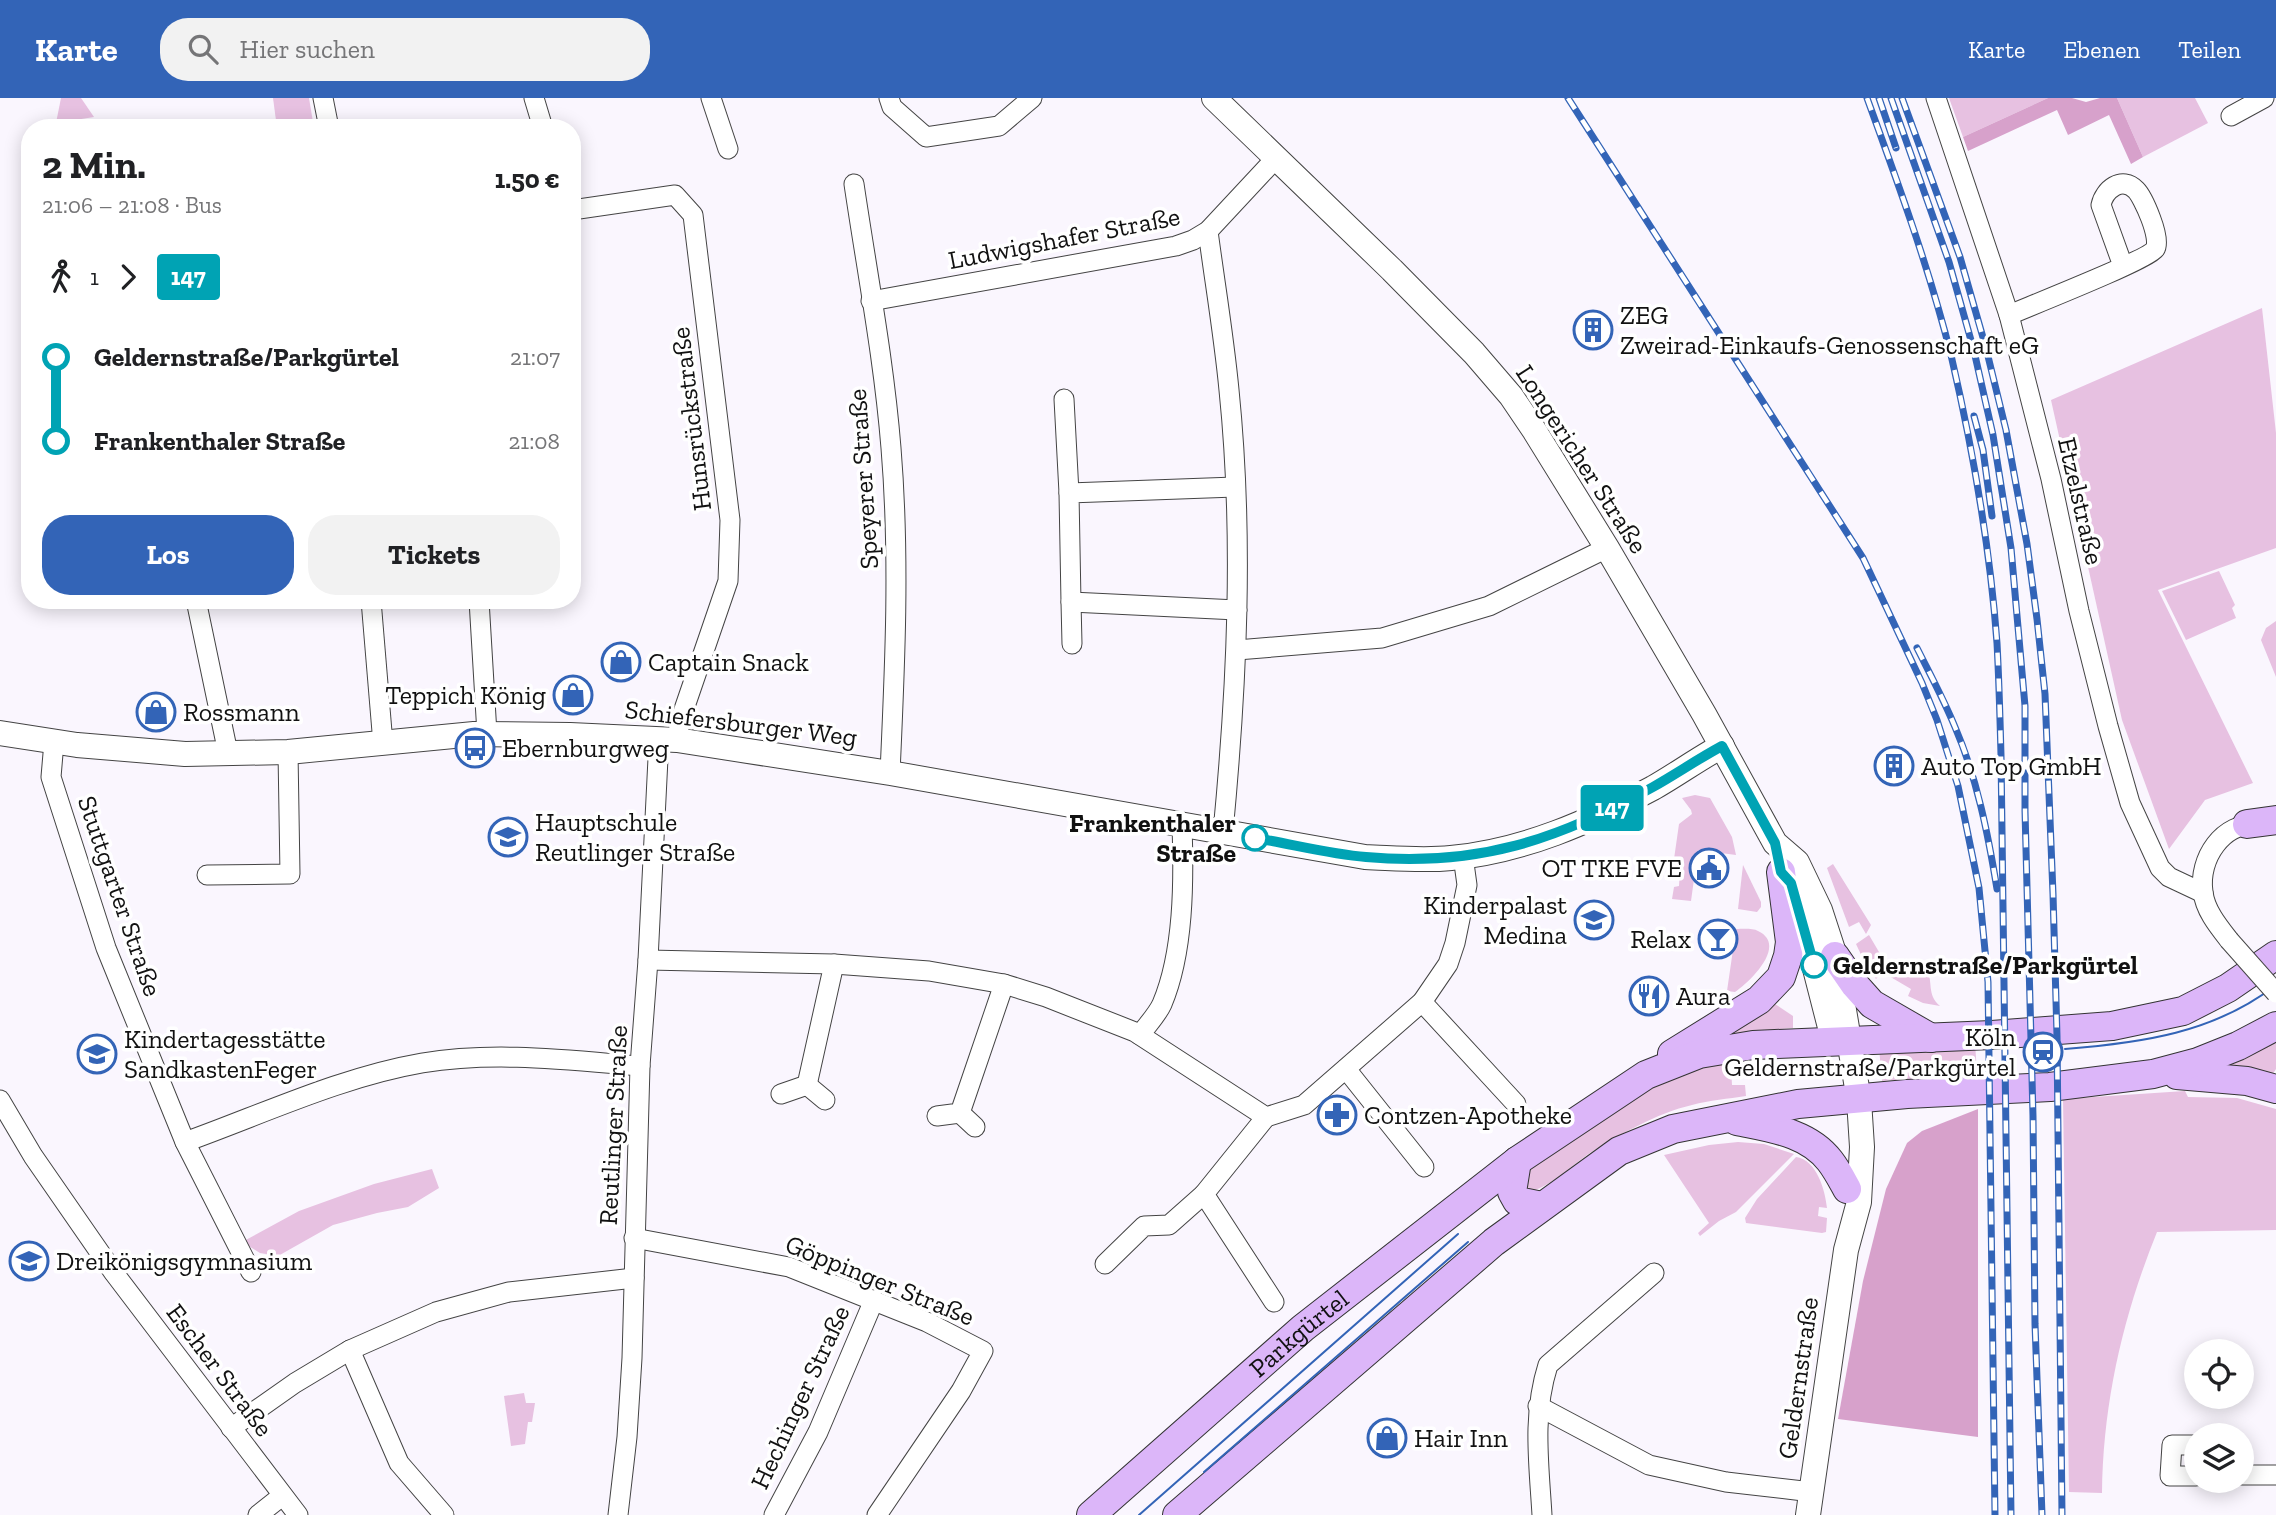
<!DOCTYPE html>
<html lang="de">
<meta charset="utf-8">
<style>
:root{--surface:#fff;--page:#f2f2f2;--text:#202124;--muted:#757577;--accent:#3364b7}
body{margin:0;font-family:"Zilla Slab",serif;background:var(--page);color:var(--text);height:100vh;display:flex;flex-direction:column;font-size:26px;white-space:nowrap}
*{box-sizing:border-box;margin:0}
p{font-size:23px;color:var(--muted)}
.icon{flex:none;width:38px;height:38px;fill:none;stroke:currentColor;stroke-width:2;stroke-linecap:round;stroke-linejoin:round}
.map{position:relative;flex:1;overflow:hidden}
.details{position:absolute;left:21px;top:21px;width:560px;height:490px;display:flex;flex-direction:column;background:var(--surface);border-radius:28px;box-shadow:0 4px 18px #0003}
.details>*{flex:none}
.badge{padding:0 14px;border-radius:5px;font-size:24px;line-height:46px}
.controls{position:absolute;left:2184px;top:1241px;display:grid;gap:14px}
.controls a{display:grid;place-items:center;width:70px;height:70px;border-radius:50%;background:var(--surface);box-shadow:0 4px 18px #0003;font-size:35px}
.map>.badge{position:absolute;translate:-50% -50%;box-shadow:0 0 0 4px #fff}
.legs{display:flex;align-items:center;gap:10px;height:77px;padding:0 21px;font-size:23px}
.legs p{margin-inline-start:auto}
.headline{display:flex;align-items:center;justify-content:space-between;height:119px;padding:0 21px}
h1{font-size:38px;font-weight:700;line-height:52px}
.action{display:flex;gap:14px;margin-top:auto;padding:14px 21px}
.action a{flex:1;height:80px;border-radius:28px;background:var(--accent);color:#fff;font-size:28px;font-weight:700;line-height:80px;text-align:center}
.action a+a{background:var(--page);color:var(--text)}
ul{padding:0 21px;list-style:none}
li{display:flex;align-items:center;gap:24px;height:84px;font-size:26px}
li i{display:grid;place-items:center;width:10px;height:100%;margin:0 9px;background:currentColor}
li i::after{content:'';width:18px;height:18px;margin:-9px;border:5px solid;border-radius:50%;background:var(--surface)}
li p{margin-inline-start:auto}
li:first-child i{background:linear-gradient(#0000 50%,currentColor 0)}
li:last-child i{background:linear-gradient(currentColor 50%,#0000 0)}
header{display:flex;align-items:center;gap:42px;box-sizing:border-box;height:98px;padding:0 35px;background:var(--accent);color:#fff}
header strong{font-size:33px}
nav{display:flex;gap:38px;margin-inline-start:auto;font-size:24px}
.search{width:490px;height:63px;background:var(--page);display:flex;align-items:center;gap:18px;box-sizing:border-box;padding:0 24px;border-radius:28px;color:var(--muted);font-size:26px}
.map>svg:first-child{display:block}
.green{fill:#e7c1e1}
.forest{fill:#d7a1cb}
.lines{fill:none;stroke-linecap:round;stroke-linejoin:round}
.minor-casing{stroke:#444;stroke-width:21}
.tertiary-casing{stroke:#444;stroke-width:26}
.secondary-casing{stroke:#333;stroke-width:30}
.minor{stroke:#fff;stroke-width:19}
.tertiary{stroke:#fff;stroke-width:24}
.secondary{stroke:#dcb6f9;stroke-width:28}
.tram{stroke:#3364b7;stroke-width:2}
.rail-casing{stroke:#3364b7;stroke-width:7}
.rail{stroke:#fff;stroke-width:4.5;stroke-dasharray:13;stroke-linecap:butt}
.minor-bridge-casing{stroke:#444;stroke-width:21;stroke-linecap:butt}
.minor-bridge{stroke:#fff;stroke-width:19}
.line-1-casing{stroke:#fff;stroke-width:16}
.line-1{stroke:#00a3b4;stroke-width:10}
.stop-1-dot{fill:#fff;stroke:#00a3b4;stroke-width:3.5}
.labels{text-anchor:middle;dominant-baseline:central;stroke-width:7;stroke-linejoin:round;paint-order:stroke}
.street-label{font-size:26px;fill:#111;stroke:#fff}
.poi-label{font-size:26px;fill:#111;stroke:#fff;text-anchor:start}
.stop-label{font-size:26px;font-weight:bold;fill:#111;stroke:#fff;text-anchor:end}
</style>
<header>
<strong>Karte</strong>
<div class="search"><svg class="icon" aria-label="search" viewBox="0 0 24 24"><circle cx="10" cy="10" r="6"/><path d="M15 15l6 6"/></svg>Hier suchen</div>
<nav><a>Karte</a><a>Ebenen</a><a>Teilen</a></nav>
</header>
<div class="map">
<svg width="2276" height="1417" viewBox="0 0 2276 1417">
<rect width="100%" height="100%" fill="#faf6fe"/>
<!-- green -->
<g class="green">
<polygon points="61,0 81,0 94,19 56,25"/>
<polygon points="273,0 309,0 314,30 277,30"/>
<polygon points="1949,0 2048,0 1963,39"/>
<polygon points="2117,0 2195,0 2208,25 2143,59"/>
<polygon points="2262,210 2276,335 2276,450 2158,492 2253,685 2205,702 2169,751 2122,622 2051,302"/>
<polygon points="2219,473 2235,507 2232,510 2236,520 2186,542 2162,493"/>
<polygon points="2276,523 2276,579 2261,542 2266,530"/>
<polygon points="1695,697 1710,700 1732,739 1736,757 1698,752 1691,803 1672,801 1674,789 1679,788 1680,772 1673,768 1679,726 1692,716 1691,712 1682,700"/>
<polygon points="1833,766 1871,827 1866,836 1859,824 1849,829 1827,770"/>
<polygon points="1743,767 1761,804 1761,809 1757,814 1738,811"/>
<path d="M 1736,831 C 1742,831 1753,830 1758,833 C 1788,847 1750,884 1735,894 L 1727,893 Z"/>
<path d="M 1869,837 L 1889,871 L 1926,869 C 1934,884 1926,896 1940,908 L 1923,905 L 1908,898 L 1911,891 L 1882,874 L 1876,881 L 1864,863 L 1856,846 Z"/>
<polygon points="1769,902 1793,918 1793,930 1726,936"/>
<polygon points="2276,941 2276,971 2269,982 2213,972"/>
<polygon points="1975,944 1977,976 1882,983 1879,950"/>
<path d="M 1742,957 L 1743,967 L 1731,969 L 1732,987 L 1745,987 L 1746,998 C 1728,1001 1710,1002 1692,1007 C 1657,1015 1621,1036 1590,1055 C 1575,1065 1544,1095 1526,1093 L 1525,1075 L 1583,1034 L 1666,980 Z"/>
<path d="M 2185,993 L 2188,999 L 2237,1000 L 2276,1011 L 2276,1132 L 2157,1134 C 2123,1218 2103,1304 2102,1395 L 2069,1394 L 2063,1001 Z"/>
<polygon points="1738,1044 1764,1046 1794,1056 1736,1114 1719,1123 1700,1138 1698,1135 1709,1125 1664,1057 1709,1047"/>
<path d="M 1796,1059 C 1817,1062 1825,1092 1827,1110 L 1819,1109 L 1818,1118 L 1827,1120 L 1826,1134 L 1822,1135 L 1746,1125 L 1745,1120 L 1757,1101 Z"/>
<polygon points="432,1071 439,1090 408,1109 377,1115 333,1127 278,1158 260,1155 242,1144 299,1113 374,1086"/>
<polygon points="524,1295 526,1305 535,1305 532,1324 528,1324 525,1346 511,1348 504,1298"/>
</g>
<!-- forest -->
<g class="forest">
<polygon points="2048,0 2072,0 2086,4 2100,0 2117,0 2143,59 2131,66 2109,17 2068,37 2057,12 1968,53 1963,39"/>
<polygon points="1978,1011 1978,1339 1838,1321 1863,1183 1886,1091 1907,1045 1922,1033"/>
</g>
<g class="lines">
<defs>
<g id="minor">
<polyline points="323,0 329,30"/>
<polyline points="534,0 543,30"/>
<polyline points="711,0 728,51"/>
<polyline points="889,0 892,9 926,39 999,28 1032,0"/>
<polyline points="1936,0 2009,217 2051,381 2079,513 2108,628 2130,705 2160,770 2169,779 2203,795"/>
<polyline points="2231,18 2264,0"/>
<path d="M 854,86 C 867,174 884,262 891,350 C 900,459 895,567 890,675"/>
<polyline points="572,112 675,97 693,117 730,422 728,483 680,623 677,642"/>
<path d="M 1208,133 C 1215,186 1224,239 1229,292 C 1244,439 1237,587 1223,734"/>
<polyline points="871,203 1176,148 1193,142 1208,133 1277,59"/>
<path d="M 2009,217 C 2030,208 2149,161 2155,151 C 2162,141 2143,99 2136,92 C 2122,77 2104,92 2101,107 L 2123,168"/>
<polyline points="1064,301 1069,395"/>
<polyline points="1235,389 1069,395 1071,504 1237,512"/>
<polyline points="196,502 228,655"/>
<polyline points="371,502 383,646"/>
<polyline points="479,502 487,636"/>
<polyline points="1071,504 1072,546"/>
<polyline points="1237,552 1382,540 1489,508 1607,450"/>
<path d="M 54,644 L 51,679 L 106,850 L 185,1044 C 263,1016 341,979 422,965 C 495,953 567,962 640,968"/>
<polyline points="207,777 290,776 288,654"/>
<path d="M 2229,842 C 2218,828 2205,812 2203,794 C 2198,761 2223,723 2258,727"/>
<polyline points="648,862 834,866 929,873 1004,886 1046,899 1135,934 1266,1019 1304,1007 1422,904 1448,866 1455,845 1467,787 1463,758"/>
<polyline points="1422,904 1516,1006"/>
<path d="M 1140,937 C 1147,927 1157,917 1162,906 C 1184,854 1184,783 1182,727"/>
<polyline points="1346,971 1424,1069"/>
<polyline points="807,987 825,1002"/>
<polyline points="781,996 807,987 834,866"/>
<polyline points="0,1002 33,1058 114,1175 298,1417"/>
<polyline points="960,1015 975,1029"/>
<polyline points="937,1018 960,1015 1004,886"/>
<polyline points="1266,1019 1204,1096 1274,1204"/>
<polyline points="185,1044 251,1174"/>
<polyline points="634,1140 789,1169 927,1224 983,1253 961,1293 877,1417"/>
<polyline points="1105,1166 1144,1128 1169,1127 1204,1096"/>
<polyline points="350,1252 399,1365 444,1417"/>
<polyline points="1538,1308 1649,1367 1726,1384 1812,1394"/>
<polyline points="231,1330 295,1285 350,1252 436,1214 509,1194 634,1180"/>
<polyline points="2196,1347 2172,1347 2170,1378 2196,1378"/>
<polyline points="2242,1377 2276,1377"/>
<polyline points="258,1417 282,1398"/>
<polyline points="618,1417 627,1339 632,1260 640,968 648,862 659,640"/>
<polyline points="774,1417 818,1334 874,1202"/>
<path d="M 1542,1417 C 1539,1366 1532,1317 1548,1267 L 1654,1175"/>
</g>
<g id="tertiary">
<polyline points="1214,0 1392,172 1474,255 1511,298 1534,332 1607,450 1704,616 1775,745 1797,764 1820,812 1835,858 1859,1002 1862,1049 1859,1104 1846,1152 1808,1417"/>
<path d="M 0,635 L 77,647 L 185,656 L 288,654 L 474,636 L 570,637 L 677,642 L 890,675 L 1365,759 C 1393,760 1422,763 1451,760 C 1524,753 1589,724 1653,690 C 1676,677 1698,661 1722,648"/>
<polyline points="1790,784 1802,820 1834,945"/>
</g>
<g id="secondary">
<polyline points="2247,726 2276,722"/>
<polyline points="1835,858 1855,887 1872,906 1931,940"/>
<polyline points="1672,956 1759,902 1781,879 1788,858 1790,844 1781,774"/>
<polyline points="2177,977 2247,983 2276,991"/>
<path d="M 1737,1023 C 1770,1030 1808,1034 1830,1063 C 1837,1072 1842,1082 1847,1091"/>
<polyline points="1517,1063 1512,1094 1517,1103 1542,1108"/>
<path id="s1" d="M 1091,1417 L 1303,1230 L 1517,1063 L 1646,977 L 1699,956 L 1753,947 L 1992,937 L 2112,928 L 2183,913 L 2228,890 L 2276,857"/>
<polyline points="1177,1417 1494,1144 1619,1053 1673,1031 1798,1006 1907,996 2050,989 2153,976 2198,964 2238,948 2276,928"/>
</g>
</defs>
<!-- minor casing -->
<use href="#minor" class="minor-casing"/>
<!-- tertiary casing -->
<use href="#tertiary" class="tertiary-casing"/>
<!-- secondary casing -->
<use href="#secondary" class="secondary-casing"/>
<!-- minor -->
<use href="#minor" class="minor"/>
<!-- tertiary -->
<use href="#tertiary" class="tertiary"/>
<!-- secondary -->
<use href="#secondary" class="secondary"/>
<!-- tram -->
<g class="tram">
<path d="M 2065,951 C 2141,945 2214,935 2276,887"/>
<polyline points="1204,1374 1468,1144"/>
<polyline points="1139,1417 1458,1136"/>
</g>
<defs>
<g id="rail">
<polyline points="1568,0 1863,460 1922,585 1937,622 1958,688 1979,790 1988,884 1995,1417"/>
<path d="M 1867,0 C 1898,85 1929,170 1951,257 C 1973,352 1990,449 1997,545 C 1999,582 2000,619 2001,657 L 2011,1417"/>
<polyline points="1879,0 1896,50"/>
<polyline points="1891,0 1949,164 1974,253 1993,337 2011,450 2025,608 2025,713 2033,1018 2035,1226 2042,1417"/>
<polyline points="1902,0 1960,159 1986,250 2006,332 2027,446 2037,521 2045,596 2053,796 2057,938 2062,1417"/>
<polyline points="1974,318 1983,352 1992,418"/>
<path d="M 1917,550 C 1930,576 1944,602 1955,629 C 1977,680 1988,736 1997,791"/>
</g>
</defs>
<!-- rail casing -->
<use href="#rail" class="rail-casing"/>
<!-- rail -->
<use href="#rail" class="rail"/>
<defs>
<polyline id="minor-bridge" points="2229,842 2276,895"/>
</defs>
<!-- minor-bridge casing -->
<use href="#minor-bridge" class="minor-bridge-casing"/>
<!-- minor-bridge -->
<use href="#minor-bridge" class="minor-bridge"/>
</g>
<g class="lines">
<defs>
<path id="line-1" d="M 1255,740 C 1292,746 1329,756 1366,759 C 1477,769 1558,742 1653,689 C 1676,676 1698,661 1722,648 L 1775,745 L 1781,774 L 1791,785 L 1814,867"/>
</defs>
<!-- line-1 casing -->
<use href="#line-1" class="line-1-casing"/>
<!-- line-1 -->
<use href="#line-1" class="line-1"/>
</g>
<!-- icons -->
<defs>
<symbol id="building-ring" viewBox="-11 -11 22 22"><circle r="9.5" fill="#fff" stroke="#3364b7" stroke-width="1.5"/><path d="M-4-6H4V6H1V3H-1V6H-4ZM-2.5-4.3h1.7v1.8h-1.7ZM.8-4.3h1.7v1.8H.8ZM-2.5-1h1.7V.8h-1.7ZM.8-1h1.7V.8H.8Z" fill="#3364b7"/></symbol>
<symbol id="shop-ring" viewBox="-11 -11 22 22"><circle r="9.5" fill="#fff" stroke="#3364b7" stroke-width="1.5"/><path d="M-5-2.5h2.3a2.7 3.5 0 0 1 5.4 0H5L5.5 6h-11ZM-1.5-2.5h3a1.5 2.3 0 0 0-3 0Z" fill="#3364b7"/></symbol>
<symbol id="bus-ring" viewBox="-11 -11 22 22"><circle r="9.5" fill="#fff" stroke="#3364b7" stroke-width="1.5"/><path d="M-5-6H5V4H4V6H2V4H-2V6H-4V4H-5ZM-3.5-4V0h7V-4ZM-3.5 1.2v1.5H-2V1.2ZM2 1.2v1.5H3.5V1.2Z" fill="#3364b7"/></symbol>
<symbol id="school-ring" viewBox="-11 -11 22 22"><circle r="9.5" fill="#fff" stroke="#3364b7" stroke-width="1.5"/><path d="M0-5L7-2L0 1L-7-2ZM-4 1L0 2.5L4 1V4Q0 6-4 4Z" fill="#3364b7"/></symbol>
<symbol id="civic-ring" viewBox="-11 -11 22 22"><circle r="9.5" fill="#fff" stroke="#3364b7" stroke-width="1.5"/><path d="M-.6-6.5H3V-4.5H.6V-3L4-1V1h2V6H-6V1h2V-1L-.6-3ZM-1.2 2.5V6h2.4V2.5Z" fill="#3364b7"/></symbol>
<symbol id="bar-ring" viewBox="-11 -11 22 22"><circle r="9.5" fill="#fff" stroke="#3364b7" stroke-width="1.5"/><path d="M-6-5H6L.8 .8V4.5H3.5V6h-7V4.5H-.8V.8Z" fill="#3364b7"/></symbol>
<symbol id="restaurant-ring" viewBox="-11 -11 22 22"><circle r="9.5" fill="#fff" stroke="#3364b7" stroke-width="1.5"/><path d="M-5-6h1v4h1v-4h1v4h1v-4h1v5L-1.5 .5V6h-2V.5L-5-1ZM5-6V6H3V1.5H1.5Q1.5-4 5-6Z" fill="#3364b7"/></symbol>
<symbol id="station-ring" viewBox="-11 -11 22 22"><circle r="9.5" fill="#fff" stroke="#3364b7" stroke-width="1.5"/><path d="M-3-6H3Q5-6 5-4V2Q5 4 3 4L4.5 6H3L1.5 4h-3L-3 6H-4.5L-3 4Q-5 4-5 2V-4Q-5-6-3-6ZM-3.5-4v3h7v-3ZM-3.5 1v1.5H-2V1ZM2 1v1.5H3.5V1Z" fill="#3364b7"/></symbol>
<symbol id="pharmacy-ring" viewBox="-11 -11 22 22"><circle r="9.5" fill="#fff" stroke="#3364b7" stroke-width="1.5"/><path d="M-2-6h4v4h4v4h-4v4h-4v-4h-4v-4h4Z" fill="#3364b7"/></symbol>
</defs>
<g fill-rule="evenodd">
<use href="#building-ring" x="1571" y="210" width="44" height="44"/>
<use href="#shop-ring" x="599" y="542" width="44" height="44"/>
<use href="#shop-ring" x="551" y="575" width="44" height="44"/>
<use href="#shop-ring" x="134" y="592" width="44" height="44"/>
<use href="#bus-ring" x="453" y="628" width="44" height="44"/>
<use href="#building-ring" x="1872" y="646" width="44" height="44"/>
<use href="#school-ring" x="486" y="717" width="44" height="44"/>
<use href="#civic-ring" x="1687" y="748" width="44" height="44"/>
<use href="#school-ring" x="1572" y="800" width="44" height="44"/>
<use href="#bar-ring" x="1696" y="819" width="44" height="44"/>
<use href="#restaurant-ring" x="1627" y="876" width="44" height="44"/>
<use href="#station-ring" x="2021" y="932" width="44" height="44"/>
<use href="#school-ring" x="75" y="934" width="44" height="44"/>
<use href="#pharmacy-ring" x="1315" y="995" width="44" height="44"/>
<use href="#school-ring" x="7" y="1141" width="44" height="44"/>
<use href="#shop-ring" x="1365" y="1318" width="44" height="44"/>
</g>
<!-- markers -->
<g class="stop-1-dot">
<circle cx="1255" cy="740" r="12"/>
<circle cx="1814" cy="867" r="12"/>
</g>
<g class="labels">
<!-- street labels -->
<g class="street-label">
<text transform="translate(1064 140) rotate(-11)">Ludwigshafer Straße</text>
<text transform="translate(691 321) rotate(-97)">Hunsrückstraße</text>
<text transform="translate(1582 361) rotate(57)">Longericher Straße</text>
<text transform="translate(863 381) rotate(-94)">Speyerer Straße</text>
<text transform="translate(2081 403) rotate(77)">Etzelstraße</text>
<text transform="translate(741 625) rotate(7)">Schiefersburger Weg</text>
<text transform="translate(120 798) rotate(71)">Stuttgarter Straße</text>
<text transform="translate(613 1027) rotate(-87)">Reutlinger Straße</text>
<text transform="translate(880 1182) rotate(22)">Göppinger Straße</text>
<text stroke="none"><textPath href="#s1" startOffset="276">Parkgürtel</textPath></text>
<text transform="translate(220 1272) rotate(53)">Escher Straße</text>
<text transform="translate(1798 1280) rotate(-82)">Geldernstraße</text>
<text transform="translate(800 1299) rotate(-65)">Hechinger Straße</text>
</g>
<!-- poi labels -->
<g class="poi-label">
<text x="1620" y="217">ZEG<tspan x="1620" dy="30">Zweirad-Einkaufs-Genossenschaft eG</tspan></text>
<text x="648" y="564">Captain Snack</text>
<text x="546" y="597" text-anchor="end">Teppich König</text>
<text x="183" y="614">Rossmann</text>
<text x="502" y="650">Ebernburgweg</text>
<text x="1921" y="668">Auto Top GmbH</text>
<text x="535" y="724">Hauptschule<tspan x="535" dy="30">Reutlinger Straße</tspan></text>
<text x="1682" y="770" text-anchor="end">OT TKE FVE</text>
<text x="1567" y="807" text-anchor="end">Kinderpalast<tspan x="1567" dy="30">Medina</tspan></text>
<text x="1691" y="841" text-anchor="end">Relax</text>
<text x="1676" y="898">Aura</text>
<text x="2016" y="939" text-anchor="end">Köln<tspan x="2016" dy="30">Geldernstraße/Parkgürtel</tspan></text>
<text x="124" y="941">Kindertagesstätte<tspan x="124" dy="30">SandkastenFeger</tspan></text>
<text x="1364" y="1017">Contzen-Apotheke</text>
<text x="56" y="1163">Dreikönigsgymnasium</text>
<text x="1414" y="1340">Hair Inn</text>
</g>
<!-- stop labels -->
<g class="stop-label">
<text x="1236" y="725">Frankenthaler<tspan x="1236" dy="30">Straße</tspan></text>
<text x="1833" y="867" text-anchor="start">Geldernstraße/Parkgürtel</text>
</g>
</g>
</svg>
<div class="controls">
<a><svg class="icon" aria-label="locate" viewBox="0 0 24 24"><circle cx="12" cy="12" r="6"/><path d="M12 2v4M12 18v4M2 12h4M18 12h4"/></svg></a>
<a><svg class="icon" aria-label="layers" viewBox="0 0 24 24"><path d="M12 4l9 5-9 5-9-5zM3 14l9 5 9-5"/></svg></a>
</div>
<b class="badge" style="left:1612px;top:710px;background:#00a3b4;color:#fff">147</b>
<section class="details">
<div class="headline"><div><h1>2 Min.</h1><p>21:06 – 21:08 · Bus</p></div><b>1.50 €</b></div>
<div class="legs"><svg class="icon" aria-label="walk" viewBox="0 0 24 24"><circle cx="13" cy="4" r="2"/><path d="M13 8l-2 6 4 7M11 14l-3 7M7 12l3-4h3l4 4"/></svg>1<svg class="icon" aria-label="forward" viewBox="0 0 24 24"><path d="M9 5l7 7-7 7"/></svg><b class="badge" style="background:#00a3b4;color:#fff">147</b></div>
<ul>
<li><i style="color:#00a3b4"></i><b>Geldernstraße/Parkgürtel</b><p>21:07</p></li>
<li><i style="color:#00a3b4"></i><b>Frankenthaler Straße</b><p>21:08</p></li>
</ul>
<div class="action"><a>Los</a><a>Tickets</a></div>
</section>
</div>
